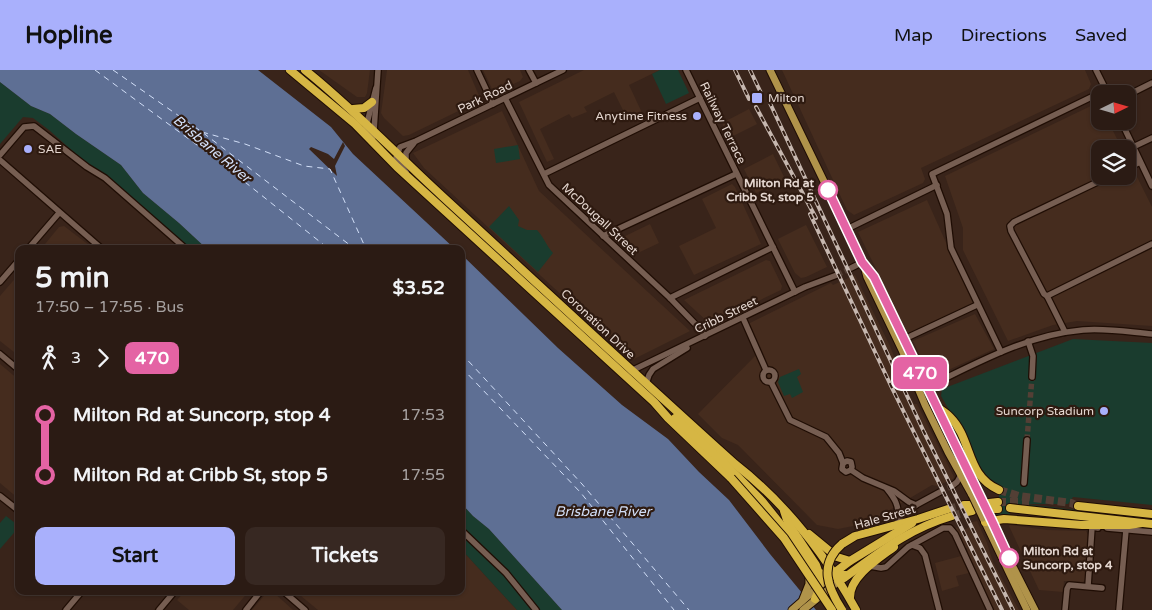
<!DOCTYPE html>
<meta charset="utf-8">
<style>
:root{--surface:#2b1b14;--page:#372822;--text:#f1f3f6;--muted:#a6a1a0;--line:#473934;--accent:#a9b0fc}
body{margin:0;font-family:"Varela Round",sans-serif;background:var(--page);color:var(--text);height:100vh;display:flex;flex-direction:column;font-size:19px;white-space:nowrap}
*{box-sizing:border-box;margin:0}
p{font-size:16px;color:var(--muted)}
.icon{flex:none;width:28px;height:28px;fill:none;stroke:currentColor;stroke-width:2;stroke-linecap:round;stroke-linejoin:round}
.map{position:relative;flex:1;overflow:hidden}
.side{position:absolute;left:15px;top:175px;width:450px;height:350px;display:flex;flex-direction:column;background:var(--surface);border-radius:10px;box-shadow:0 1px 4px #0004,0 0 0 1px var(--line)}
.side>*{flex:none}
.badge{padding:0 10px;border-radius:8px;font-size:18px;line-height:32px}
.needle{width:32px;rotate:85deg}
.buttons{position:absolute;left:1091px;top:15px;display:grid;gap:10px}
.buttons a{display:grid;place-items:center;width:45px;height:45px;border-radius:10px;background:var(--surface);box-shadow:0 1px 4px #0004,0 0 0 1px var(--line);font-size:25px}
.map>.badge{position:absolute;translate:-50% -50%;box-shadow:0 0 0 2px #fff}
.legs{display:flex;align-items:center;gap:8px;height:55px;padding:0 20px;font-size:16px}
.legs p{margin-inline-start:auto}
.overview{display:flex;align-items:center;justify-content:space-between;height:85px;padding:0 20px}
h1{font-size:28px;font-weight:800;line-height:38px}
.action{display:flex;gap:10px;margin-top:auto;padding:10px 20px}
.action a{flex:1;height:58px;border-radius:10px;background:var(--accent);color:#111;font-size:20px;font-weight:800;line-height:58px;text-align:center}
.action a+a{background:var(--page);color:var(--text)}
ul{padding:0 20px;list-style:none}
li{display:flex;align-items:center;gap:18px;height:60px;font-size:19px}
li i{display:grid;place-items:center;width:8px;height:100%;margin:0 6px;background:currentColor}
li i::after{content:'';width:12px;height:12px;margin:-6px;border:4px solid;border-radius:50%;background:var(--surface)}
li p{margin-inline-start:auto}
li:first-child i{background:linear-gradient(#0000 50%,currentColor 0)}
li:last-child i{background:linear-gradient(currentColor 50%,#0000 0)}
header{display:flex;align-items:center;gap:30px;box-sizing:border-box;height:70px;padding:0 25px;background:var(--accent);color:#111}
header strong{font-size:24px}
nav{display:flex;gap:28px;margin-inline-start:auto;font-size:18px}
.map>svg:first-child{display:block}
.built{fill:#452c1e}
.green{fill:#1a3c2e}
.water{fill:#5e6f94}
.pier{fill:#39241a}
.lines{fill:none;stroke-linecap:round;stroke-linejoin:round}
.ferry{stroke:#d2dff8;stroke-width:1;stroke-dasharray:6 5;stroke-linecap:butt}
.minor-tunnel{stroke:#533f35;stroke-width:5.5;stroke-dasharray:5.5 3;stroke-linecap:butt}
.highway-tunnel{stroke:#533f35;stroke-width:8;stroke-dasharray:8 4;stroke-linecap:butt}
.minor-casing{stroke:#1f0d04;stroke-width:8}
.major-casing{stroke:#1f0d04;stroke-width:9}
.highway-casing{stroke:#1f0d04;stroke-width:10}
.minor{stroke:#765e52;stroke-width:5.5}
.major{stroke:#b0934a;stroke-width:7}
.highway{stroke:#d6b644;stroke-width:8}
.rail-casing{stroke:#c6b7af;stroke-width:4}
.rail{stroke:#2e1a10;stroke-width:2;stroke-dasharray:5.5;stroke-linecap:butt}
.major-bridge-casing{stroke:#1f0d04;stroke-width:9;stroke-linecap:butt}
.highway-bridge-casing{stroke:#1f0d04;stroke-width:10;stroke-linecap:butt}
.major-bridge{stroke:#b0934a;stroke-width:7}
.highway-bridge{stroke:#d6b644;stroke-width:8}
.line-1-casing{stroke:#fff;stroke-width:11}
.line-1{stroke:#e463a4;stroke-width:8}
.poi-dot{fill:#a9b0fc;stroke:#2e1a10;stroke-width:2}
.stop-1-dot{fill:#fff;stroke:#e463a4;stroke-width:2.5}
.labels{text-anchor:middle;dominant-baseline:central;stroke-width:4.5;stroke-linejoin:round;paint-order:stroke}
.street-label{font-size:12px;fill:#e5d7d0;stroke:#2e1a10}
.poi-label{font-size:12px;fill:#e5d7d0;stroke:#2e1a10;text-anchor:start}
.stop-label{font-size:12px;font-weight:bold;fill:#e5d7d0;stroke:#2e1a10;text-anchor:end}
.water-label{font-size:14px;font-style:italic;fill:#d2dff8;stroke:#2e1a10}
</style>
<header>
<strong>Hopline</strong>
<nav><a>Map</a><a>Directions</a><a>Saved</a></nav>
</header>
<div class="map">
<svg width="1152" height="540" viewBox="0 0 1152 540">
<rect width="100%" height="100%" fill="#39241a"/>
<!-- built -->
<g class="built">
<polygon points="319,0 370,0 367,23 365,27 357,27"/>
<polygon points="387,0 468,0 480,28 477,32 409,65 403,66 384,48 381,43"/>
<polygon points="483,0 520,0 523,7 520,11 496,22 492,19"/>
<polygon points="584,0 660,0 629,15 643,45 629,52 614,22 584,37 587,42 572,48 569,44 540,59 554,89 547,92 519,32"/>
<polygon points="782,0 1085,0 1091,14 1089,19 921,98 925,109 923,113 854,145 847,140"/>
<polygon points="1099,32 1100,51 1108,51 1122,79 1100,79 1100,106 1128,106 1128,89 1152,137 1152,256 1077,251 1053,255 1008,271 963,180 963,158 945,106"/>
<polygon points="749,39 757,54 729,68 722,53"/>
<polygon points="502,41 539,121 690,261 632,290 424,98 413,83"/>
<polygon points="773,84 785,109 756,123 744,99"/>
<polygon points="732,114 735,117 761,174 694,205 679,176 716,158 702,129"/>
<polygon points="927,130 973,233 908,264 858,162"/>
<polygon points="650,154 659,173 640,182 636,184 619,169"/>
<polygon points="806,155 827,197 806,207 801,208 795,203 778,169"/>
<polygon points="64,156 94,179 41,179 59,157"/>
<polygon points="766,190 770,191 782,216 781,220 710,254 684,230"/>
<polygon points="19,204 19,286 0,271 0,226"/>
<polygon points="855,205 890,276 905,315 914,334 917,334 954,407 953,409 937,416 932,415 868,453 838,459 817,455 738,375 722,368 698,344 759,282 746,255 831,213 833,215"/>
<polygon points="975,244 994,279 931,308 913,271"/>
<polygon points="0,294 19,310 19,429 0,413"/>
<polygon points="977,451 987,473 993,492 1019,540 994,540 968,484 967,478 964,478 955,459 957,457 960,462 973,455 972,452"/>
<polygon points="1010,455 1047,460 1086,461 1088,465 1085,510 1083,512 1064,511 1063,522 1039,520 1009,456"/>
<polygon points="461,479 517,540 318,540 295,521 461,521"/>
<polygon points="961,486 969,503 956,506 959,516 942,521 935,493"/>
<polygon points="185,521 249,521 233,540 189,540 177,530"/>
<polygon points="268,521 272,521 293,540 252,540"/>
</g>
<!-- green -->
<g class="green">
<polygon points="660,0 678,0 689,23 666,34 652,4"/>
<polygon points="0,12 31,36 50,44 76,64 121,95 143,123 179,153 207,179 173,179 177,174 49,60 33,48 23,47 0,74"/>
<polygon points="518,75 520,89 496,93 494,79"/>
<path d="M 509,136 L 519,150 L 518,156 L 527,160 L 537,160 C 543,166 546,175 553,183 L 538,202 L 489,157 Z"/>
<polygon points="1073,269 1152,273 1152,435 1073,427 1068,434 1025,434 1076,440 1078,431 1079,431 1078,441 1010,435 1010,445 997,446 1000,417 991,414 981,404 956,352 941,326 942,319"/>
<polygon points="799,299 801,304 797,307 803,322 792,328 790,324 784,326 778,312 780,307"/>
<polygon points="461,433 473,446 489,459 562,540 517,540 461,479"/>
<polygon points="6,446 19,456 19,457 0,479 0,453"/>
</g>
<!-- water -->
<g class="water">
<polygon points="0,0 258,0 331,57 353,84 455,179 207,179 179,153 143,123 121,95 76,64 50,44 31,36 0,12"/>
<polygon points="461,184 558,278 622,335 668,369 699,402 729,430 770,484 816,540 562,540 489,459 473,446 461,433"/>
</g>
<!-- pier -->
<polygon class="pier" points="343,72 345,76 335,96 337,106 309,79 311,77 328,84 334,89"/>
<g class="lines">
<!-- ferry -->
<g class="ferry">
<polyline points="95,0 216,89 329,179"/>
<polyline points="113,0 202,62 355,179"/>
<polyline points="202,62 245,74 304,96 330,99 366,179"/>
<polyline points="461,283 582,414 689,540"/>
<polyline points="461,297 581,423 674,540"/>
</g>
<!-- minor-tunnel -->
<g class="minor-tunnel">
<polyline points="837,205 851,198"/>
<polyline points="1027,370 1032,307"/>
<polyline points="940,422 952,416"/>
</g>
<!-- highway-tunnel -->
<g class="highway-tunnel">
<polyline points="999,420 1019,426 1071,433 1078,436"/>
<polyline points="998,432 1029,432"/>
<polyline points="948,439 964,435"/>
<polyline points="952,446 967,442"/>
</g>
<defs>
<g id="minor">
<polyline points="477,0 493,34"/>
<polyline points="529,0 536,13"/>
<polyline points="686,0 795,222"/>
<polyline points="1096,0 1108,24"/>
<polyline points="1128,25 1152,13"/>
<polyline points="505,28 549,115 670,228 700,259 705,266"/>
<polyline points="1121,51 1152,116"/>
<polyline points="374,61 378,0"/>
<polyline points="373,67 366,57 376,18"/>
<polyline points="1133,77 1152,68"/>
<polyline points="0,85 24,57 34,56 87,97 105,108 186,179"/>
<polyline points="0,90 102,179"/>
<polyline points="406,92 406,83 414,73"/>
<polyline points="1128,98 1140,92"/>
<polyline points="406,102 396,88 400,77 416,71 563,0"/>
<polyline points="544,104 700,28"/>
<polyline points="847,159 937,115"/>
<polyline points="603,166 736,104"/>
<polyline points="28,179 59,143"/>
<polyline points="851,198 863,192"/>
<polyline points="0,212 19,190"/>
<polyline points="1047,226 1152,174"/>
<polyline points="670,228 773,177"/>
<polyline points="743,248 766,300"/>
<polyline points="1065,262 1047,226 1044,224 1011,161 1010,156 1014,152 1110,106"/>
<polyline points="900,271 977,235"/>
<polyline points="1028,271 1033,286 1032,307"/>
<polyline points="1001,282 951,178 947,144 932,104 1106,20"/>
<polyline points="0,284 19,300"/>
<circle cx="769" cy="306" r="6"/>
<polyline points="631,301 805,217 837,205"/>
<polyline points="771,312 790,350 826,367 839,383 843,393 842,399 846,402 851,400"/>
<polyline points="646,314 649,305 653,299 687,278"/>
<path d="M 919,321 C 972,296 1024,265 1083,260 C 1106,258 1129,262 1152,264"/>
<polyline points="843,393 847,391 851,392 852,397 851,400"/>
<polyline points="851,400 863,408 894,421 909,432 916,435"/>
<polyline points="1024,413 1027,370"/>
<polyline points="952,416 957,412 961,405"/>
<path d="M 887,419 C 895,429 899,435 898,449"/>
<polyline points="0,426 19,441"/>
<polyline points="898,449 916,435 940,422"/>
<polyline points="1107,458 1152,462"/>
<polyline points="461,460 506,503 536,540"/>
<polyline points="912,475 920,478 925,485 939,540"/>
<polyline points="870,496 881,498 886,497 908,477 943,458 950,458 955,464 990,540"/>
<polyline points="1088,516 1092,457 1098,458"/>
<polyline points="283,521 305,540"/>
<polyline points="66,540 82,521"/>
<polyline points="159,540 175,521"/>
<polyline points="246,540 261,521"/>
<polyline points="1065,540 1067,519 1069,515 1102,518"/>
<polyline points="1119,540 1126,460"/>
</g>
<g id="major">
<polyline points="770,0 863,192 867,207 902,280 925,335 948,382 972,425"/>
<polyline points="863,192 874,207 979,425"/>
<polyline points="983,448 1027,540"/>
<polyline points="991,448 1010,491 1035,540"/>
<polyline points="803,529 809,514 809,505"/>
<polyline points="792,540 831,506"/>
<polyline points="803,540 839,511"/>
</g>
<g id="highway">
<polyline points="290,0 355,54 397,97 654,332 668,348 731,408"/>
<path d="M 305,0 C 354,39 396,84 442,126 C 539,215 636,305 735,394 C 785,433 825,484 856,540"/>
<polyline points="353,39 364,38 372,32"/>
<path d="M 937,337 C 941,340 946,343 950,347 C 973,370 965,405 999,420"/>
<polyline points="675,348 726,395 762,431 790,466 813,500 819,503 829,505 847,505"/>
<polyline points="989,433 998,432"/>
<polyline points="964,435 969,435"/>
<polyline points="1078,436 1152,444"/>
<polyline points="1010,438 1152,454"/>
<polyline points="992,439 998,439"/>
<path d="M 784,441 L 788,453 L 816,495 C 821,508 821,517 815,529"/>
<polyline points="967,442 972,441"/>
<polyline points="985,452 1004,449 1082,455 1129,455 1142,453"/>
<polyline points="809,464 837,487 850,491"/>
<polyline points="842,474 855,466 918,449 948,439"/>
<polyline points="834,503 850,491 912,453"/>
<path d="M 844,508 C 880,482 908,459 952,446"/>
<path d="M 850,528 C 849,507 878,489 894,477"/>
</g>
</defs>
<!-- minor casing -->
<use href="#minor" class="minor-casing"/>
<!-- major casing -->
<use href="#major" class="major-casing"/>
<!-- highway casing -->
<use href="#highway" class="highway-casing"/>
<!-- minor -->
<use href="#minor" class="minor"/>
<!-- major -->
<use href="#major" class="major"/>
<!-- highway -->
<use href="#highway" class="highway"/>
<defs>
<g id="rail">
<polyline points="735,0 749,29"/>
<polyline points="750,0 761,23"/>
<polyline points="769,31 924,362 1013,540"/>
<polyline points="756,37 816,148"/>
<polyline points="810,144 892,318 1002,540"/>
</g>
</defs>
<!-- rail casing -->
<use href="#rail" class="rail-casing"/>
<!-- rail -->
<use href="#rail" class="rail"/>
<defs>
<g id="major-bridge">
<polyline points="972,425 983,448"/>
<polyline points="979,425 990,445"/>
</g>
<g id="highway-bridge">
<polyline points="731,408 784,468 832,540"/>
<path d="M 842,474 C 818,495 828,518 842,540"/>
</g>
</defs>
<!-- major-bridge casing -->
<use href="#major-bridge" class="major-bridge-casing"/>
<!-- highway-bridge casing -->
<use href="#highway-bridge" class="highway-bridge-casing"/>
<!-- major-bridge -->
<use href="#major-bridge" class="major-bridge"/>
<!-- highway-bridge -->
<use href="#highway-bridge" class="highway-bridge"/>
</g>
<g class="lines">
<defs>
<polyline id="line-1" points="828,120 862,192 874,207 992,451 1009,488"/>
</defs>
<!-- line-1 casing -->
<use href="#line-1" class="line-1-casing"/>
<!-- line-1 -->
<use href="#line-1" class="line-1"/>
</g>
<!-- markers -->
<g class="poi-dot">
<rect x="751" y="22" width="12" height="12" rx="2.5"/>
<circle cx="697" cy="46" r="5"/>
<circle cx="28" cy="79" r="5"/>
<circle cx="1104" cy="341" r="5"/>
</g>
<g class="stop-1-dot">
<circle cx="828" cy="120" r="9"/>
<circle cx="1009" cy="488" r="9"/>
</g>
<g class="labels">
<!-- street labels -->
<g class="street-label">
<text transform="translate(485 27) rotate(-26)">Park Road</text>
<text transform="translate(723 53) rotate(64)">Railway Terrace</text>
<text transform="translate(600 149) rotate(43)">McDougall Street</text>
<text transform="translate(726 245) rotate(-26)">Cribb Street</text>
<text transform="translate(598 254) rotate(43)">Coronation Drive</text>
<text transform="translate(885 447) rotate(-16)">Hale Street</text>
</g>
<!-- poi labels -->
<g class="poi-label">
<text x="768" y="28">Milton</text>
<text x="687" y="46" text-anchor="end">Anytime Fitness</text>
<text x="38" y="79">SAE</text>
<text x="1094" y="341" text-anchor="end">Suncorp Stadium</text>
</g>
<!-- stop labels -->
<g class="stop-label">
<text x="814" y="113">Milton Rd at<tspan x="814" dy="14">Cribb St, stop 5</tspan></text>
<text x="1023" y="481" text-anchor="start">Milton Rd at<tspan x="1023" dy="14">Suncorp, stop 4</tspan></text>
</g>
<!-- water labels -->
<g class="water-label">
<text transform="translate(212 79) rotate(40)">Brisbane River</text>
<text x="603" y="441">Brisbane River</text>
</g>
</g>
</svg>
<div class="buttons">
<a><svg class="needle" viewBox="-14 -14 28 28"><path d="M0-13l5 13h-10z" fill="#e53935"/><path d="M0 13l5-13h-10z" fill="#a6a1a0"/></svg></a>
<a><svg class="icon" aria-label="layers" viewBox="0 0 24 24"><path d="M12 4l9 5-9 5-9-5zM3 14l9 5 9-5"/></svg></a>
</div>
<b class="badge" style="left:920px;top:303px;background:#e463a4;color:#fff">470</b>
<section class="side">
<div class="overview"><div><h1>5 min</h1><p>17:50 – 17:55 · Bus</p></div><b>$3.52</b></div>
<div class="legs"><svg class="icon" aria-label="walk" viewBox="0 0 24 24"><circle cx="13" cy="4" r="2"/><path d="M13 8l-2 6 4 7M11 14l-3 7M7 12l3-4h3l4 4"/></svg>3<svg class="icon" aria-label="forward" viewBox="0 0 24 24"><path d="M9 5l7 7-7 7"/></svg><b class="badge" style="background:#e463a4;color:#fff">470</b></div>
<ul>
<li><i style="color:#e463a4"></i><b>Milton Rd at Suncorp, stop 4</b><p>17:53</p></li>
<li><i style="color:#e463a4"></i><b>Milton Rd at Cribb St, stop 5</b><p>17:55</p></li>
</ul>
<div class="action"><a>Start</a><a>Tickets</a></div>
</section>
</div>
